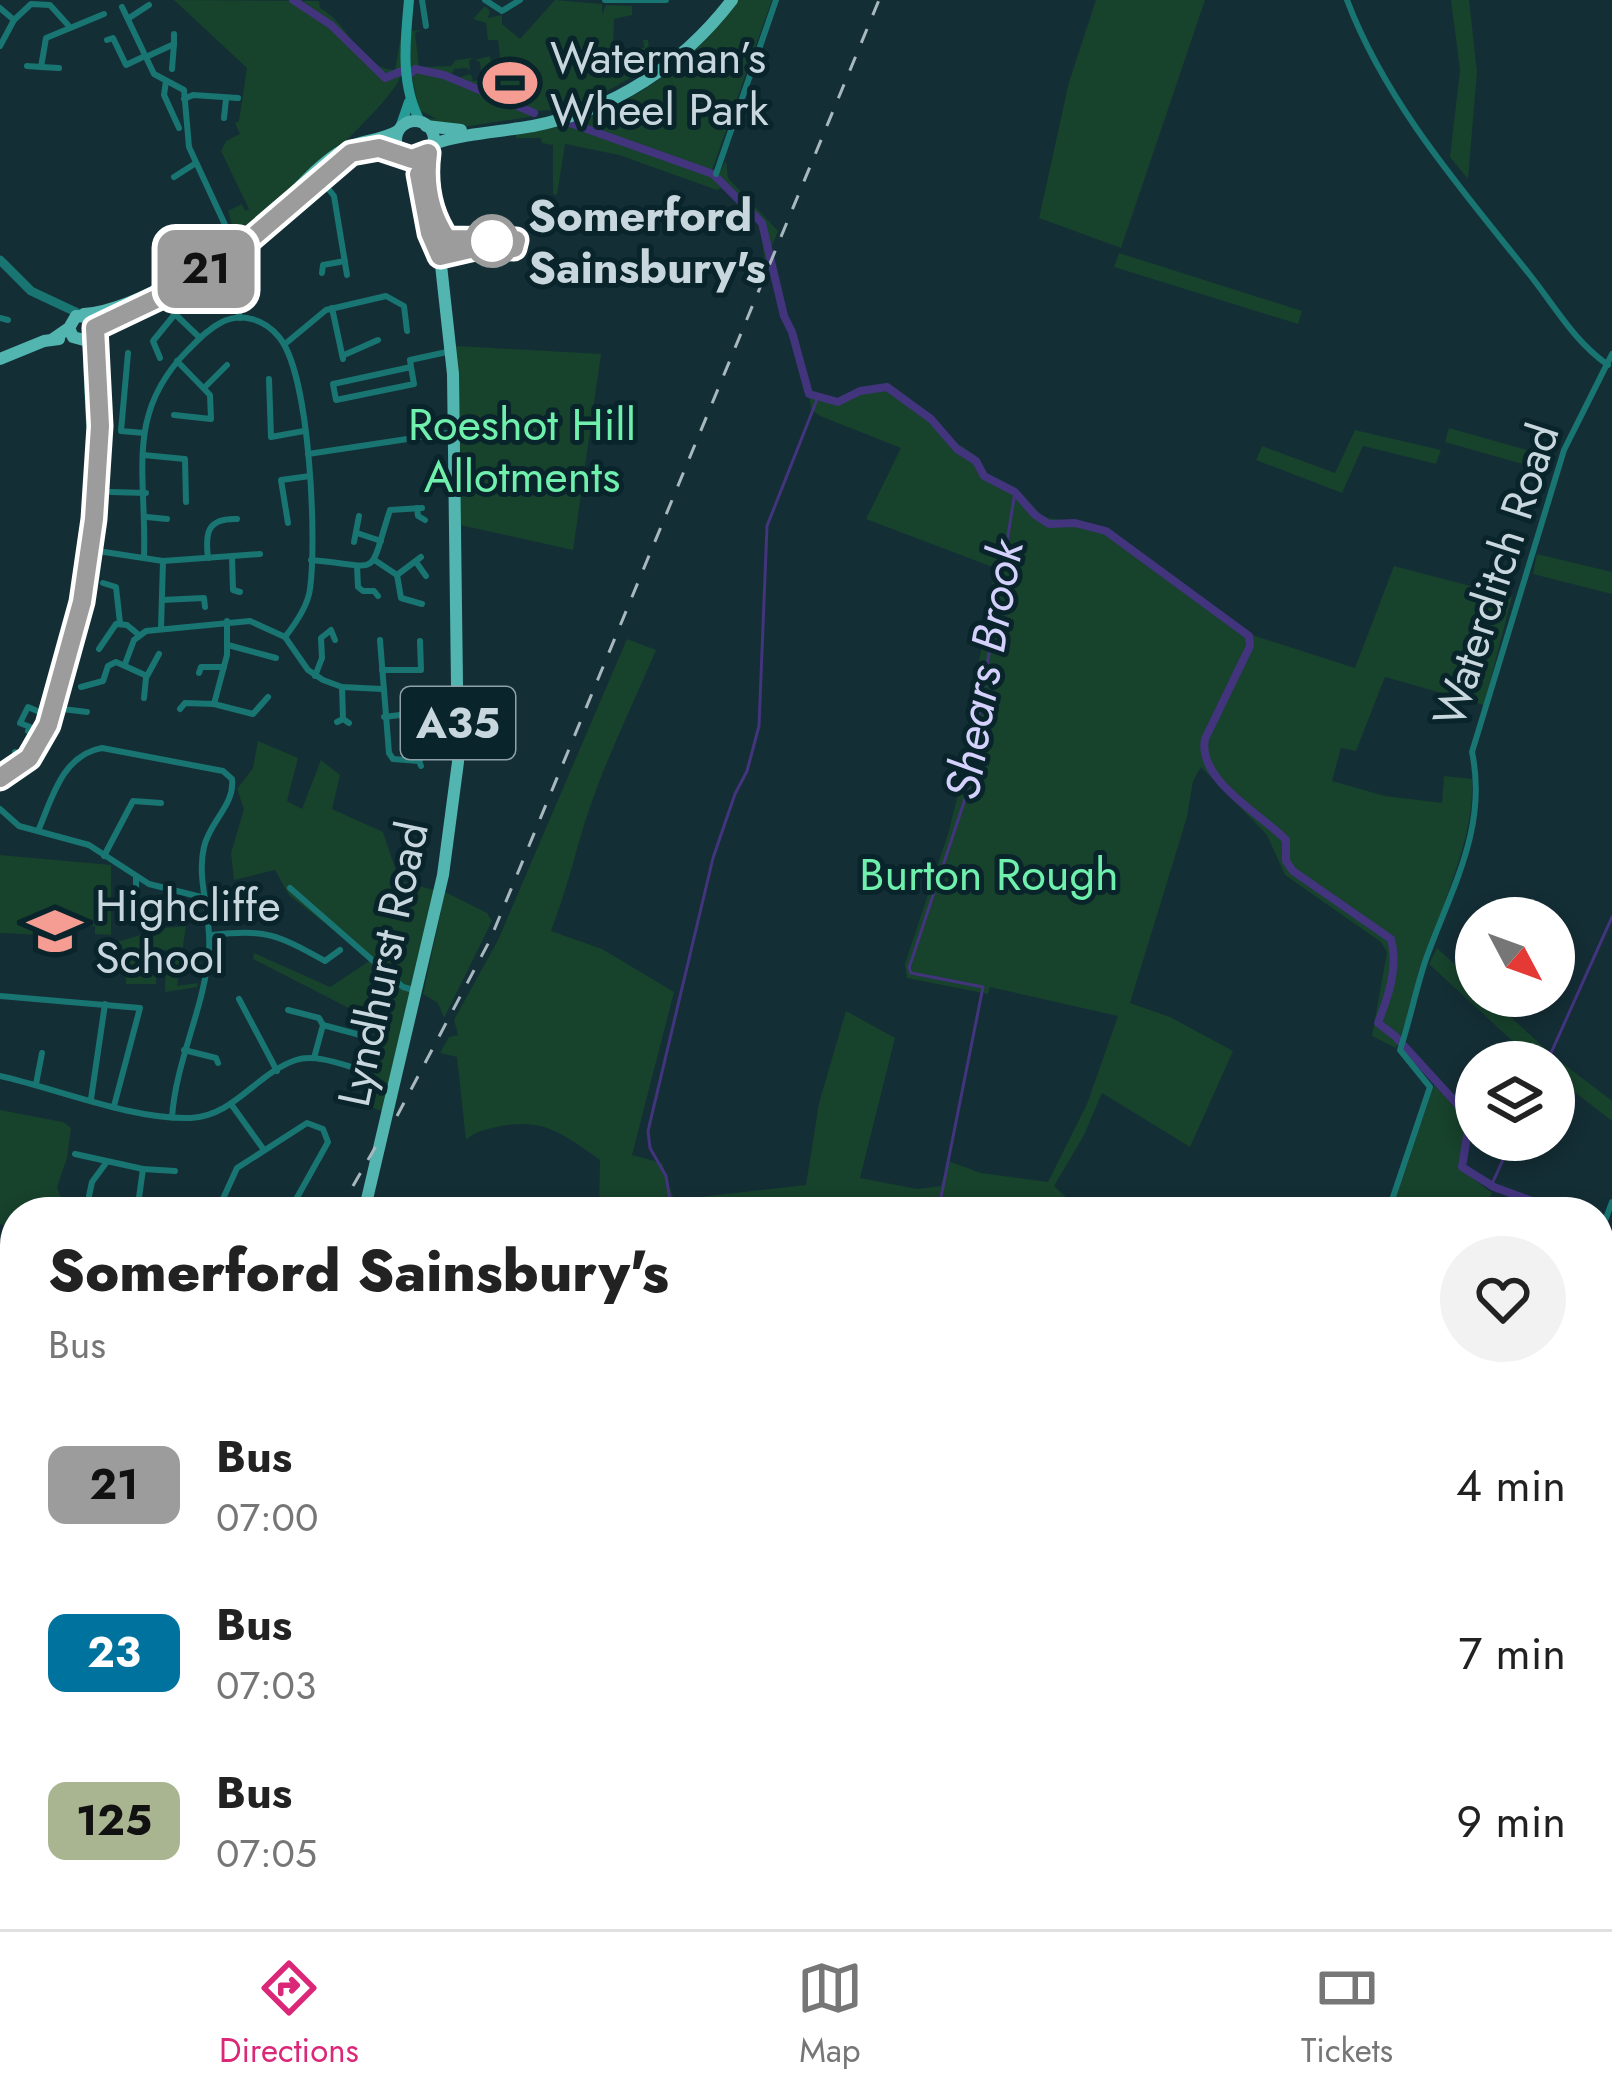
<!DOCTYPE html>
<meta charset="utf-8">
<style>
:root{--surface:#fff;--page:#f2f2f2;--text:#222;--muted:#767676;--line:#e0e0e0;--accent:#db2777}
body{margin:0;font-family:Jost,sans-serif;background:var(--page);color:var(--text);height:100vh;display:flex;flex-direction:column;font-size:45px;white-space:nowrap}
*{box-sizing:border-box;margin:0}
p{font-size:39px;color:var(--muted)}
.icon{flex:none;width:66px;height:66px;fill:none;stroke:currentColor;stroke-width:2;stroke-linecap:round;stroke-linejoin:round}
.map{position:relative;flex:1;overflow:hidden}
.sheet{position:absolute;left:0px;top:1197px;width:1614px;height:732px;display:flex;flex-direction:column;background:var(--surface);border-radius:48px 48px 0 0;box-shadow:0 6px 18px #0003}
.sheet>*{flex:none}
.badge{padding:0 24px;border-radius:18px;font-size:42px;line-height:78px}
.needle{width:78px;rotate:131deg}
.tools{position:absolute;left:1455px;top:897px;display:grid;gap:24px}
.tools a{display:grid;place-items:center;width:120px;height:120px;border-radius:50%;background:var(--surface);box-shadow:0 6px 18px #0003;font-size:60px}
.map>.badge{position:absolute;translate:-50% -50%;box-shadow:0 0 0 6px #fff}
.round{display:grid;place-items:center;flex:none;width:126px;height:126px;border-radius:63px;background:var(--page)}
.overview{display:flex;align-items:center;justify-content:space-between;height:204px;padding:0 48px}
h1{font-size:57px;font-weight:800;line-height:90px}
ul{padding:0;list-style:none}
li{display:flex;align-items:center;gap:36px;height:168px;padding:0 48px}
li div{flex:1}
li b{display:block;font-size:45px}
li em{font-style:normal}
li .badge{min-width:132px;font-weight:700;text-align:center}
.tab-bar{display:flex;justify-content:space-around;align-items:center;height:168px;border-top:3px solid var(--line);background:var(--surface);font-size:33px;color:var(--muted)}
.tab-bar a{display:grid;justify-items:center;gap:6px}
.tab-bar .on{color:var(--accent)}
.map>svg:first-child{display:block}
.green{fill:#17422c}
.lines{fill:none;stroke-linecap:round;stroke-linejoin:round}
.stream{stroke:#43347e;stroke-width:3}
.river{stroke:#43347e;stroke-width:8}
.minor{stroke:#187571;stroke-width:6}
.tertiary{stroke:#187571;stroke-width:9}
.secondary{stroke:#279b96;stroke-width:10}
.primary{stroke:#52b5b0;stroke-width:12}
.rail{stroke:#a7b8be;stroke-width:3;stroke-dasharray:15 15;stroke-linecap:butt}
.line-casing{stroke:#fff;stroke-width:27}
.line{stroke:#9d9c9c;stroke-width:18}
.stop-dot{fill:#fff;stroke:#9d9c9c;stroke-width:6}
.labels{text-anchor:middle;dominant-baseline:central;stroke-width:10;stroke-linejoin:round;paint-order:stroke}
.shield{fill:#0a242c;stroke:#8fa1a8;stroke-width:3}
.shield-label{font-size:42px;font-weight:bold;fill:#c8d7dd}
.poi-label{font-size:45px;fill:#c8d7dd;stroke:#0a242c;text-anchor:start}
.stop-label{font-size:45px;font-weight:bold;fill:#c8d7dd;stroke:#0a242c;text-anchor:start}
.park-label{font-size:45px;fill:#6ff1ad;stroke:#0a242c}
.street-label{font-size:45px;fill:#c8d7dd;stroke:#0a242c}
.water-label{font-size:48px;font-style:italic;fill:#d5d1fd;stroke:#0a242c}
</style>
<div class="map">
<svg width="1612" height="1929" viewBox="0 0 1612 1929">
<rect width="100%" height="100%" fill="#142e36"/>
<!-- green -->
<g class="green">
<path d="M 174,0 L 319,1 L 320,8 C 350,24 358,68 395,70 L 402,30 C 402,44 406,65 400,78 C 383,114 271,210 235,234 L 228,211 L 242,204 L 245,211 L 249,209 L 221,151 L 226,141 L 240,134 L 235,123 L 239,121 L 247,68 Z"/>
<path d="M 555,0 L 602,4 L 602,15 L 606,5 L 632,6 L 632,15 L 614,19 L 613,51 L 618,57 L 632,56 L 637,48 L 644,48 L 643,40 L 648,40 L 651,65 C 617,87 577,110 537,111 L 535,116 L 451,129 L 425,118 L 437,119 L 419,110 L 410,67 L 411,31 L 422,30 L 415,33 L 419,67 L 451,66 L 456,60 L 473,58 L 469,61 L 470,71 L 467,68 L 454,69 L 452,74 L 456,78 L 471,74 L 473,81 L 482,80 L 480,62 L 475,60 L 490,56 L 491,62 L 500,58 L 498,40 L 488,40 L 486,23 L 473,19 L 485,6 L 490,11 L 488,18 L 502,15 L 502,24 L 520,39 Z"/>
<path d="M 738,0 L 772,0 L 712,170 L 719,173 L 726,161 L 728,178 L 778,231 L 765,263 L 760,225 L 722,188 L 717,190 L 619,155 L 565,144 L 557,195 L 553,194 L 553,145 L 542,143 L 541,138 L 516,138 L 516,133 C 604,127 689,71 738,0 Z"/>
<polygon points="1096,0 1205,0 1121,248 1039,218 1069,82"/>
<polygon points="1451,0 1469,0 1477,72 1468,179 1450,157 1460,70"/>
<polygon points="1119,253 1302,311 1298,324 1114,267"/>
<polygon points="456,346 601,354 573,550 460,525"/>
<path d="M 890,384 L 935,418 L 951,439 L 975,455 L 988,474 L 1018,490 L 1043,517 L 1104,527 L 1255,636 L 1355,668 L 1394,566 L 1512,597 L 1484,705 L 1385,677 L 1356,751 L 1341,748 L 1332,781 L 1385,796 L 1442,803 L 1444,776 L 1472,779 C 1474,826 1456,869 1441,914 C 1427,959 1413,1004 1396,1048 L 1372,1036 L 1387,952 L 1381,942 L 1285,875 L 1267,835 L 1201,767 L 1193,781 L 1187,817 L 1130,1003 L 1170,1017 L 1233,1051 L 1190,1147 L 1102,1093 L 1084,1135 L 1054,1186 L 1082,1212 L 599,1212 L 600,1160 C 560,1132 542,1116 492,1128 C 481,1131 474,1132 466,1140 L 457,1057 L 440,1053 L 449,1037 L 458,1035 L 454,1020 L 498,940 L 627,639 L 656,650 C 630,712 597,776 579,842 C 571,872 562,901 551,931 L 602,949 L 674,992 L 632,1155 L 662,1163 L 674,1200 L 806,1185 L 819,1103 L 846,1011 L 895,1038 L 860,1178 L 917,1189 L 941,1186 L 948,1161 L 981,1173 L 1048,1182 L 1087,1104 L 1118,1016 L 990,987 L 988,994 L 907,978 L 905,964 L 948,834 L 971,743 L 970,715 L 995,568 L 866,519 L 901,448 L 820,416 L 811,409 L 809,394 L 837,399 L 874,385 Z"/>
<polygon points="1449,428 1555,458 1551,472 1445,442"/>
<polygon points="1355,430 1441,450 1436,464 1363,446 1342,493 1256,460 1262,446 1335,473"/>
<polygon points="1537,554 1612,572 1612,594 1533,574"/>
<polygon points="258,741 298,758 287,801 302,809 321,760 340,775 332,809 383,832 399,880 437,891 382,1111 367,1106 384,1026 253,959 254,953 330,987 371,960 289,895 275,870 234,880 231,853 244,809 237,789 253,768"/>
<polygon points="0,855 111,865 111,935 95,934 95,926 49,928 43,935 0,933"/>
<polygon points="445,892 487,913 492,921 444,1018 438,1003 423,994"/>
<polygon points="186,926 177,986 198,983 197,987 165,992 166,950 156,950 156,984 126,984 125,950 111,951 111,944 163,928"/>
<polygon points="1437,948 1476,984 1476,996 1488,996 1552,1055 1612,1101 1612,1121 1554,1076 1554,1062 1533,1060 1429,964"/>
<polygon points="1434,1085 1467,1119 1459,1168 1492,1193 1482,1212 1391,1212"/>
<polygon points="0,1110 63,1122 71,1128 67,1158 57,1187 66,1212 15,1212 15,1230 0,1224"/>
<polygon points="1599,1880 1612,1885 1612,1929 1411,1929 1415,1914 1599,1914"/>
<polygon points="244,1914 320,1914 338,1929 217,1929 223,1915 235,1919"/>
<polygon points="327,1914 765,1914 802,1923 891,1917 876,1929 341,1929"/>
<polygon points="923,1914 1195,1918 1233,1914 1405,1914 1401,1929 919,1929"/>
</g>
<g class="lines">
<!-- stream -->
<g class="stream">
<polyline points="1547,1062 1612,917"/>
<polyline points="1491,1186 1512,1140"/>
<polyline points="672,1212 666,1176 650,1148 648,1131 713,858 735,794 747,771 759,726 767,526 818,397"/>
<polyline points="938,1212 983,987 911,973 909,968 966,796 1015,492"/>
<polyline points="277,1929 281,1914"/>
</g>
<!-- river -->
<g class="river">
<polyline points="293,0 331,25 385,78 402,71 411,73 415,69 444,75 534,113"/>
<path d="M 570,123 L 713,174 L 762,223 L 784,316 L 792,332 L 809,394 L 838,402 L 860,391 L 887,387 L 931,419 L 957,449 L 976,461 L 984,476 L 1015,492 L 1035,515 L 1049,524 L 1075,523 L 1106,531 L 1249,636 L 1250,646 L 1205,739 C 1197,780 1260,813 1286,840 L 1286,861 L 1293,871 L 1391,939 C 1399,967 1388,997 1378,1023 L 1395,1036 L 1470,1118 L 1462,1167 L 1494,1187 L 1562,1212"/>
<polyline points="1599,1244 1612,1248"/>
</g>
<!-- minor -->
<g class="minor">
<polyline points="422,0 426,26"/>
<polyline points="485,0 502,11 520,0"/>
<polyline points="605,0 666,0"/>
<path d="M 1347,0 C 1386,103 1462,190 1530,275 C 1556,308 1574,341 1608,365"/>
<polyline points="122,7 154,74 184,90 189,147 233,242"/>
<polyline points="0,8 14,20"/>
<polyline points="129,18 149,5"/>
<polyline points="107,40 113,38 126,65 145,56"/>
<polyline points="0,46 14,20 31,4 50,5 68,25"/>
<polyline points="146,57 174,44 174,34"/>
<polyline points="27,66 41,67 46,38 104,14"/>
<polyline points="41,67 59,68"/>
<polyline points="172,69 174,44"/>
<polyline points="166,81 164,95 179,128"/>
<polyline points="184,99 193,95 238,98"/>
<polyline points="224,118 226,99"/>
<polyline points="716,174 776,0"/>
<polyline points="174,177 196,163"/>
<polyline points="319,177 334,196 347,275"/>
<polygon points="522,240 523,249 515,249 515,241"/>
<polyline points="451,241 516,240"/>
<polyline points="454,250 514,248"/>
<polyline points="211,266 229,270"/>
<polyline points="322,273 323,265 345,261"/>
<polyline points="332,308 343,359"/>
<polyline points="0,318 8,320"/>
<polyline points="240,318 229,264 246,243"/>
<polyline points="285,344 326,310 386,296 404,306 407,331"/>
<polyline points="128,353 121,431 144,433"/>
<polyline points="344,355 378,340"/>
<polyline points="160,358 153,341 175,314 200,338"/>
<polyline points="86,362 89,425"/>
<polyline points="411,367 414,384 336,400 333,384 411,367 410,360 447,352"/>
<polyline points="269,379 271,437 304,431"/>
<polyline points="204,388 227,365"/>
<polyline points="174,415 211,419 210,395 177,361"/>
<polyline points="308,454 447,433"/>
<polyline points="143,455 185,459 186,502"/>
<polyline points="111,492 146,493"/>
<polyline points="417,508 418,516 425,520"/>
<polyline points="147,517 167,519"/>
<polyline points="288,523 281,480 310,476"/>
<polyline points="357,533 381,541"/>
<polyline points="354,542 359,516"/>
<polyline points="91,550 163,561 260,554"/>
<path d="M 144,557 C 147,476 124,415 187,351 C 198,340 208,329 222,322 C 243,312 265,320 279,337 C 310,374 317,540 310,589 C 308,606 296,623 285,637"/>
<polyline points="232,557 233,590 240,592"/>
<path d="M 208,558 C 205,533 207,518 237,519"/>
<path d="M 311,560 C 383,566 367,581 390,510 L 422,508"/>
<polyline points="376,561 397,575 401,598 422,604"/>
<polyline points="416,562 426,576"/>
<polyline points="357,566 358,587 363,591 374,591 378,596"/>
<polyline points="397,575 421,557"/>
<polyline points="103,583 116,587 120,623"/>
<polyline points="162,600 204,598 205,607"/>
<polyline points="161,628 163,561"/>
<polyline points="380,640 389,753 393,759 419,761"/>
<polyline points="228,645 276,658"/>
<polyline points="99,649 116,624 127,625 139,635"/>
<polyline points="125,664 134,640 146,631 250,621 285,637 308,670 323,680 342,687 382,689"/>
<polyline points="382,670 421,670 420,641"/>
<polyline points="199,673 201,667 224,667"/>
<polyline points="315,676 322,658 321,638 331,630 335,640"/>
<polyline points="81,687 103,681 108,666 116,662 147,676 159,654"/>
<polyline points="342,687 343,719"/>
<polyline points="144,698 146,678"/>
<polyline points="214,704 227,655 227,621"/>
<polyline points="54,708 87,712"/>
<polyline points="180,709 185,703 214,704 253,714 268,697"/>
<polyline points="384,717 400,715 421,720"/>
<polyline points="337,722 343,719 349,723"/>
<polyline points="423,726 425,715"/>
<polyline points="28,731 30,727 20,723 28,707 51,717"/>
<polyline points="15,752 20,766"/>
<polyline points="421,766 419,761 423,755"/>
<path d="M 0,778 C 14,770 27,763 36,749 C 50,729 56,703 62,680 C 95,570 109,451 94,338"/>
<polyline points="0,809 19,826 89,845 149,884 205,898"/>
<path d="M 38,831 C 52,799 62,755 102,748 L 223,771 L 232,779 C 235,805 210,821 204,847 C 196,880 212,916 209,950 C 205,1007 176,1060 172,1117"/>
<polyline points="104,856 133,801 161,803"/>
<polyline points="290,888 403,987 417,991"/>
<polyline points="136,916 136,878"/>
<path d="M 211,935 C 267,929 276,934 325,961 L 340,950"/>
<polyline points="0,996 140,1008 114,1106"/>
<polyline points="239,999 277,1071"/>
<polyline points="288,1010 319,1018 323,1025 314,1058"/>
<polyline points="323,1025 364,1036"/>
<polyline points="184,1050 216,1058 218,1063"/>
<path d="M 0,1076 C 58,1089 132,1120 191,1118 C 234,1116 257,1073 296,1060 C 317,1053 348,1067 369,1072"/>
<polyline points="36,1084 42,1053"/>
<polyline points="91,1099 105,1004"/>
<polyline points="231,1104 264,1150"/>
<polyline points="75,1154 143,1169 175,1171"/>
<polyline points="89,1196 92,1182 106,1163"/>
<polyline points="137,1212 143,1169"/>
<polyline points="217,1212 237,1168 307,1123 323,1129 328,1142 289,1212"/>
<path d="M 1388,1212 L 1430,1087 L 1400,1050 C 1410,1020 1416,988 1426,959 C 1451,889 1488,828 1472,752 L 1564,450 L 1612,354"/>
<polyline points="1599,1237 1612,1202"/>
<polyline points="0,1249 15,1256"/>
<polyline points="0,1310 15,1307"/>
<polyline points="0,1373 15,1366"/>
<polyline points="0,1379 15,1405"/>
<polyline points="1599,1483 1612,1486"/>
<polyline points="0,1495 15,1506"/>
<polyline points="0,1553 15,1557"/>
</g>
<!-- tertiary -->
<g class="tertiary">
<polyline points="0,260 31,291 80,314"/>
<polyline points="1599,1874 1612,1878"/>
<polyline points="0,1907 15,1906"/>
<polyline points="785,1914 810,1919 870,1914"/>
<polyline points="1194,1914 1212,1914"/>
<polyline points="1407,1929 1411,1914"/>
</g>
<!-- secondary -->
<g class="secondary">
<path d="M 409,0 C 405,41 400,86 421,123"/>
<polyline points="400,128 409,102"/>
</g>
<!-- primary -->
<g class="primary">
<circle cx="415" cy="140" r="19"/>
<polyline points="426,126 461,130"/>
<path d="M 433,144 C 465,133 500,132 533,126 C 614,110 682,65 732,0"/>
<polyline points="367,148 401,153"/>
<polyline points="413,159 436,250"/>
<polyline points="431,207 447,239"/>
<circle cx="445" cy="248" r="9"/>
<path d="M 84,314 C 139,310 237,247 277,210 C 297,191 315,168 338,153 C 356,140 379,142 398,131"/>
<polyline points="95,329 118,315"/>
<polyline points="53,339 69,328 76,316 90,317 95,325 93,334 84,340 73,337 69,328"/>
<polyline points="0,359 44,341 59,339"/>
<polyline points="364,1212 443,875 458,762 453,374 440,256"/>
<polyline points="211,1929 218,1914"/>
</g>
<!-- rail -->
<g class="rail">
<polyline points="397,1116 490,940 879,0"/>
<polyline points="338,1212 376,1146"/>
<polyline points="0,1694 15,1676"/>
</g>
</g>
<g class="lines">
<defs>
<path id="line" d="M 0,778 L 29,758 L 48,725 L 82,602 L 94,519 L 100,426 L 95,328 L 156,299 L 246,243 L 351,153 L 379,148 L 412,159 L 428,153 C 424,184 429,213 447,239 L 516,240 L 514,248 L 479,247 L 440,256 L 430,233 L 419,174"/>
</defs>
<!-- line casing -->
<use href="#line" class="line-casing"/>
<!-- line -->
<use href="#line" class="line"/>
</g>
<!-- icons -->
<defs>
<symbol id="stadium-bare" viewBox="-9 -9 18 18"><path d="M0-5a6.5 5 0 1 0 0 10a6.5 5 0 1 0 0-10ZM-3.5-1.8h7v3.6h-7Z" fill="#f59c93" stroke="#0a242c" stroke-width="2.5" paint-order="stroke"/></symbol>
<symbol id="school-bare" viewBox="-9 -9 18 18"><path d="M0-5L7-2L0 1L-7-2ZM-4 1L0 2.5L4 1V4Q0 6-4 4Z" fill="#f59c93" stroke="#0a242c" stroke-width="2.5" paint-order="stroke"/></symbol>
</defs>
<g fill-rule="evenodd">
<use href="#stadium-bare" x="472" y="45" width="76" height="76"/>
<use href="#school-bare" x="17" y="893" width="76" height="76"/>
</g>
<!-- markers -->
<circle class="stop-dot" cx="492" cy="241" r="24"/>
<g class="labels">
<!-- shield labels -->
<rect class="shield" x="401" y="687" width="114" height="72" rx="9"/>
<g class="shield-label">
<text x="458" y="723">A35</text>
</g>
<!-- poi labels -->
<g class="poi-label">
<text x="550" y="57">Waterman’s<tspan x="550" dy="52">Wheel Park</tspan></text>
<text x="95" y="905">Highcliffe<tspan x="95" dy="52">School</tspan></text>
</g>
<!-- stop labels -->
<g class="stop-label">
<text x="528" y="215">Somerford<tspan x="528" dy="52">Sainsbury's</tspan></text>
</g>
<!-- park labels -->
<g class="park-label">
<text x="522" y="424">Roeshot Hill<tspan x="522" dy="52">Allotments</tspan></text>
<text x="989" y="874">Burton Rough</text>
</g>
<!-- street labels -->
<g class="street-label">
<text transform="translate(1496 575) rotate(-72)">Waterditch Road</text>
<text transform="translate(383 964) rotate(-78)">Lyndhurst Road</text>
</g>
<!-- water labels -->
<g class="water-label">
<text transform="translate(984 670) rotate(-80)">Shears Brook</text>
</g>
</g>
</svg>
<div class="tools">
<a><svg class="needle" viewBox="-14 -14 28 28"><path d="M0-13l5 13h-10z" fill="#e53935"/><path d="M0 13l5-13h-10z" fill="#767676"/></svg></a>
<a><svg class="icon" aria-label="layers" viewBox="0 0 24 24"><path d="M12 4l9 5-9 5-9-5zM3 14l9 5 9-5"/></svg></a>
</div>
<b class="badge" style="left:206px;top:269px;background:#9d9c9c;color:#111">21</b>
<section class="sheet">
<div class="overview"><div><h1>Somerford Sainsbury's</h1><p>Bus</p></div><a class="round"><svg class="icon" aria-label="heart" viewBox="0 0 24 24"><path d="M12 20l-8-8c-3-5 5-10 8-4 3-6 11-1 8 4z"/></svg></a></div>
<ul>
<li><span class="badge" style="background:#9d9c9c;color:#111">21</span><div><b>Bus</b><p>07:00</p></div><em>4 min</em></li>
<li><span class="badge" style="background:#00729e;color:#fff">23</span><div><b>Bus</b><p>07:03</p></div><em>7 min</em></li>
<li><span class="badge" style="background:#a9b590;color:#111">125</span><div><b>Bus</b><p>07:05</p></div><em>9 min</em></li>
</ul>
</section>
</div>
<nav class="tab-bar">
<a class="on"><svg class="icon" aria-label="directions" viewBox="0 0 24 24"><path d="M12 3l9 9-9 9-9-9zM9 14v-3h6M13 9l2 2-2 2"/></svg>Directions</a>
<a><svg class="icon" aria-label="map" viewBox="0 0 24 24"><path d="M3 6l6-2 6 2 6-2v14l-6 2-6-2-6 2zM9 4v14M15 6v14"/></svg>Map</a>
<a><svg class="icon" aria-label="tickets" viewBox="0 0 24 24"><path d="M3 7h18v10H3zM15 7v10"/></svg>Tickets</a>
</nav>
